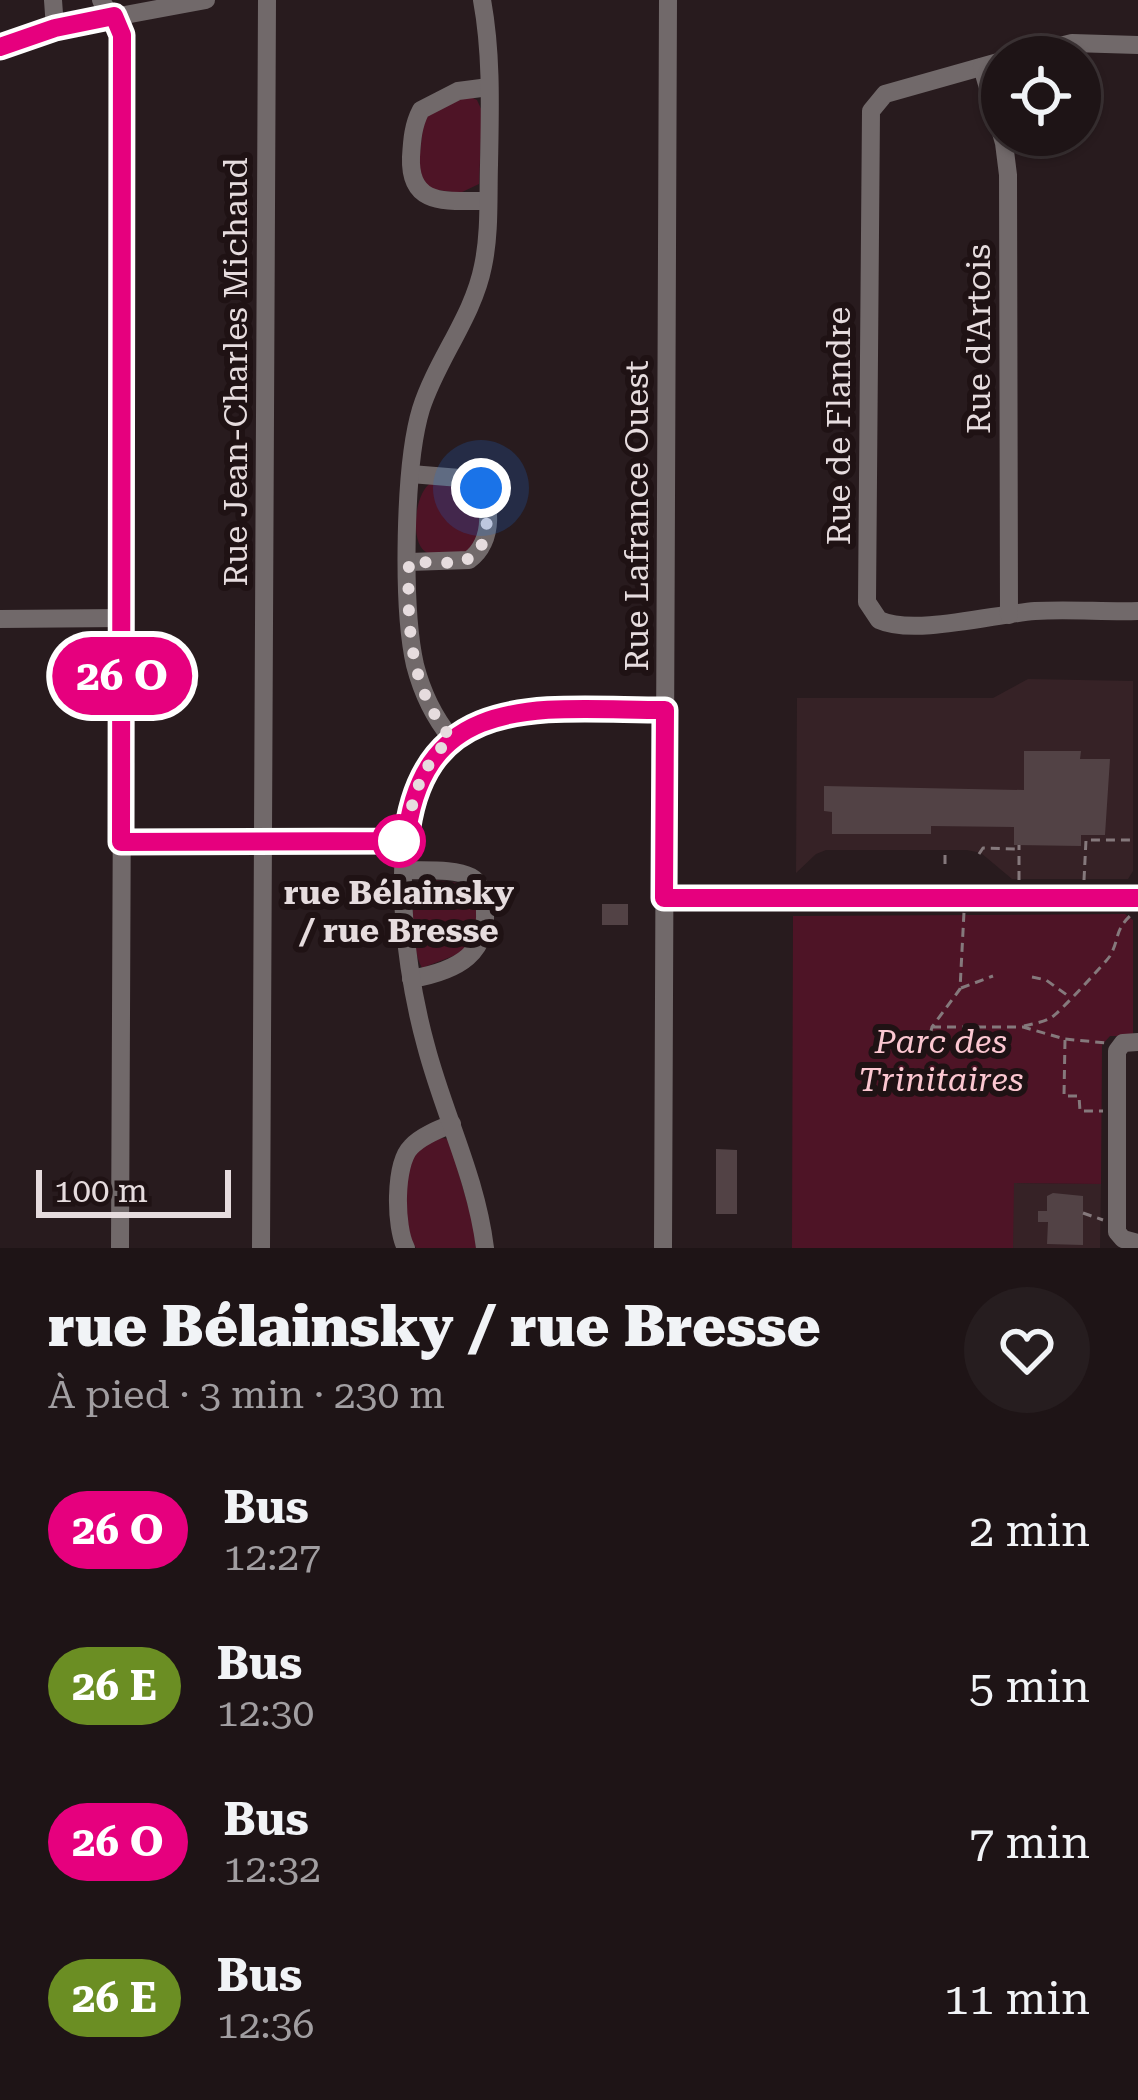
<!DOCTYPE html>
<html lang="fr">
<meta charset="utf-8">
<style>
:root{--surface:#1e1416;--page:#261d1f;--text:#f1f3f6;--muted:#a19ea1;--line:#3c3335}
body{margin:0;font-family:"Roboto Serif",serif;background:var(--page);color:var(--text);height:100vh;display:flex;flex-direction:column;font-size:45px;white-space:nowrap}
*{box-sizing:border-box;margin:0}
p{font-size:39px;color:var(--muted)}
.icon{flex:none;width:66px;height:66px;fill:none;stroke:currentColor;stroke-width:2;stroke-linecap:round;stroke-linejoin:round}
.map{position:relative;height:1248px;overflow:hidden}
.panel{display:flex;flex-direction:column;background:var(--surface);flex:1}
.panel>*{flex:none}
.badge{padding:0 24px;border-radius:39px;font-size:42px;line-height:78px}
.fabs{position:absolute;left:981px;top:36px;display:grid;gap:24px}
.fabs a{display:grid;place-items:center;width:120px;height:120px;border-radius:50%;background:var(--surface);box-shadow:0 3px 9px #0004,0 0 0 3px var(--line);font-size:60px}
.scale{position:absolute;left:36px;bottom:30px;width:195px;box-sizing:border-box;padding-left:12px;border:6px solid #e6dcde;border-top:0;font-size:33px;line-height:42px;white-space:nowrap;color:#e6dcde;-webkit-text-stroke:9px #1f1214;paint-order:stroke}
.you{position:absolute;width:60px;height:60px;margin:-30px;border:9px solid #fff;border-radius:50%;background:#1a73e8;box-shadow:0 0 0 18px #1a73e833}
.map>.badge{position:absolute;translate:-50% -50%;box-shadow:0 0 0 6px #fff}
.round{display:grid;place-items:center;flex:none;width:126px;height:126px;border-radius:63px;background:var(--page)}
.head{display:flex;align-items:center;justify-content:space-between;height:204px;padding:0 48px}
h1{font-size:57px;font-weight:800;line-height:90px}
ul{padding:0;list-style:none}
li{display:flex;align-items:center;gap:36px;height:156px;padding:0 48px}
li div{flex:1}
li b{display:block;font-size:45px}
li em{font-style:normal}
li .badge{min-width:132px;font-weight:700;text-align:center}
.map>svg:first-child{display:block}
.built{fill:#362226}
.green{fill:#4e1426}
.building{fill:#524245}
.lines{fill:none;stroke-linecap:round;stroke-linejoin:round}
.path{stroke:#85797c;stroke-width:3;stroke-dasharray:9 6;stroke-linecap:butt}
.minor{stroke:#71696a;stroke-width:18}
.line-casing{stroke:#fff;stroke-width:27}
.line{stroke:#e6007e;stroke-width:18}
.walk{stroke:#e6dcde;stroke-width:12;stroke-dasharray:0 21.6}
.stop-dot{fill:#fff;stroke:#e6007e;stroke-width:6}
.labels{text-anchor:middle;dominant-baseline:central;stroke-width:12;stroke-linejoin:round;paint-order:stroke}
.street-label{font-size:33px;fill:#e6dcde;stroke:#1f1214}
.stop-label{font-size:33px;font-weight:bold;fill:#e6dcde;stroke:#1f1214}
.park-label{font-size:33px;font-style:italic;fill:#fcc7d1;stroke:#1f1214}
</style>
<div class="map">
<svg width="1138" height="1248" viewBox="0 0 1138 1248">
<rect width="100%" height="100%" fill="#281b1e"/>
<!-- built -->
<g class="built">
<polygon points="1028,679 1133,681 1133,871 1128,879 1012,879 981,853 967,850 826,850 816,854 796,873 797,698 993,698"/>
<polygon points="1013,1183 1101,1184 1100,1248 1013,1248"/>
</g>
<!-- green -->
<g class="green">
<polygon points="471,97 477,100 482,111 479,184 460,193 429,189 418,170 424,118 449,102"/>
<path d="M 431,483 L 466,485 L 478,496 L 480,533 L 469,553 C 457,553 438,557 428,553 C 409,547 414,492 431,483 Z"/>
<path d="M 424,879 L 468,884 L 475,892 L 478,931 L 461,953 L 422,968 C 410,945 413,911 414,885 Z"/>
<polygon points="1125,914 1133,920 1133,1036 1110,1036 1102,1045 1101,1184 1014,1183 1013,1248 792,1248 793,916"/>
<path d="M 441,1138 L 449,1139 L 473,1223 L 476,1248 L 416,1248 C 401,1224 398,1165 423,1146 C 428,1142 435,1141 441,1138 Z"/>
</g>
<!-- building -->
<g class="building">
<polygon points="1024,751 1081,751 1080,759 1110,759 1105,835 1081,835 1081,846 1014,845 1014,827 931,826 931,834 832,834 832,812 824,811 824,786 1024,790"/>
<rect x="602" y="904" width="26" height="21"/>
<polygon points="716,1149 737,1150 737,1214 716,1214"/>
<polygon points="1053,1193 1083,1196 1083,1245 1047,1244 1048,1222 1038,1222 1038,1211 1047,1211 1047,1196"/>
</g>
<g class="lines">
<!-- path -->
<g class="path">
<polyline points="979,854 983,848 1019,849"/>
<polyline points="945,864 945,852"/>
<polyline points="1019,880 1019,845"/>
<polyline points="1084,880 1086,840 1134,840"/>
<polyline points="1032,977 1046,980 1067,995"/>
<polyline points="961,988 993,976"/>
<path d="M 1024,1026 C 1032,1024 1045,1022 1052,1017 C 1061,1011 1105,963 1110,956 C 1120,938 1114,931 1131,915"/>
<polyline points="932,1027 1023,1027 1065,1039 1106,1043"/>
<polyline points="1065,1040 1064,1096 1079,1096 1080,1111 1103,1111"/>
<polyline points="927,1047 932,1027 960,989 964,912"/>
<polyline points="1083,1213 1103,1220"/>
</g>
<!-- minor -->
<g class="minor">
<polyline points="53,0 55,28"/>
<polyline points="101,0 122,35 125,80 120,1248"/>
<polyline points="0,47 55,28 206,0"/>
<polyline points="1015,57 1072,43 1138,45"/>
<path d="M 1002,61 L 885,94 L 871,111 L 867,602 L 879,620 C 914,636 995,614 1035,611 C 1069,609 1104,612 1138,611"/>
<polyline points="982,67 1004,143 1008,175 1009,615"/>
<path d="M 488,201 C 450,200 409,209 411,157 C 412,140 413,125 421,110 L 458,91 L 489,87"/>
<path d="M 409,562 L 469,560 C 494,543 494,498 472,479 L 411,474"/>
<polyline points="0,619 122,618"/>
<path d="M 451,738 C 433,716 422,692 415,665 C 402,607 404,465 421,409 C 437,359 473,317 483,266 C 490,233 488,198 489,165 C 490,110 492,54 482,0"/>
<polyline points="121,842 406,841"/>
<path d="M 405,870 C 424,871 454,868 471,877 C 480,882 482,892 484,901 C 492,954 457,971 411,979"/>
<polyline points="664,898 1138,898"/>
<polyline points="1138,1042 1123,1043 1117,1051 1117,1232 1123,1239 1138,1243"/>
<polyline points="261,1248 267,0"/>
<path d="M 406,1248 C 395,1228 394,1164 411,1147 C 421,1136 439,1129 452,1124"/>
<path d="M 485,1248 C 476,1176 444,1115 426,1046 C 403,963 372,767 474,724 C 531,700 604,710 665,710"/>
<polyline points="663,1248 668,0"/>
</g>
</g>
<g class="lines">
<defs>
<path id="line" d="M 0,47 L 55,28 L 114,16 L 122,35 L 121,842 L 406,841 C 422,687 547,710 665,710 L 664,898 L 1138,898"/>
</defs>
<!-- line casing -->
<use href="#line" class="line-casing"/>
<!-- line -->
<use href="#line" class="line"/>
<!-- walk -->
<path class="walk" d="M 399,841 L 406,841 C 410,802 421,765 451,738 C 409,688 407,624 409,562 L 461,563 L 480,552 L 487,522 L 481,488"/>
</g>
<!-- markers -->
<circle class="stop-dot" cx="399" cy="841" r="24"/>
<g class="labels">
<!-- street labels -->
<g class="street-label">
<text transform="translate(978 339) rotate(-90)">Rue d'Artois</text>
<text transform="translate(235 372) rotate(-90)">Rue Jean-Charles Michaud</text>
<text transform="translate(838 426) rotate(-90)">Rue de Flandre</text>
<text transform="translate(636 516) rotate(-90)">Rue Lafrance Ouest</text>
</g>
<!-- stop labels -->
<g class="stop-label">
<text x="399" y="892">rue Bélainsky<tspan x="399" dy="38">/ rue Bresse</tspan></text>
</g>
<!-- park labels -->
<g class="park-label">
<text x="941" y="1041">Parc des<tspan x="941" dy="38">Trinitaires</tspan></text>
</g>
</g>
</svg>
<div class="fabs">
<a><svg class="icon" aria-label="locate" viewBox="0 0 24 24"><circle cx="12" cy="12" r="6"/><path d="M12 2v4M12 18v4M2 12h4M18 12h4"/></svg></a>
</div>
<div class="scale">100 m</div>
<div class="you" style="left:481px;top:488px"></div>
<b class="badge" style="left:122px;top:676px;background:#e6007e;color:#fff">26 O</b>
</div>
<section class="panel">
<div class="head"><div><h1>rue Bélainsky / rue Bresse</h1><p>À pied · 3 min · 230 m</p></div><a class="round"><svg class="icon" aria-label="heart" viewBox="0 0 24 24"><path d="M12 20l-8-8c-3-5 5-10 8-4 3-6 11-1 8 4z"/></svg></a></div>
<ul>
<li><span class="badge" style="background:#e6007e;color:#fff">26 O</span><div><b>Bus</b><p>12:27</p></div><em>2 min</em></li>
<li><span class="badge" style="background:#6b8e23;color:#fff">26 E</span><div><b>Bus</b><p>12:30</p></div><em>5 min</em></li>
<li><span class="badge" style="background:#e6007e;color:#fff">26 O</span><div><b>Bus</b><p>12:32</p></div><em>7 min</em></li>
<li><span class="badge" style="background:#6b8e23;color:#fff">26 E</span><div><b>Bus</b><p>12:36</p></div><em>11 min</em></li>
</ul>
</section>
